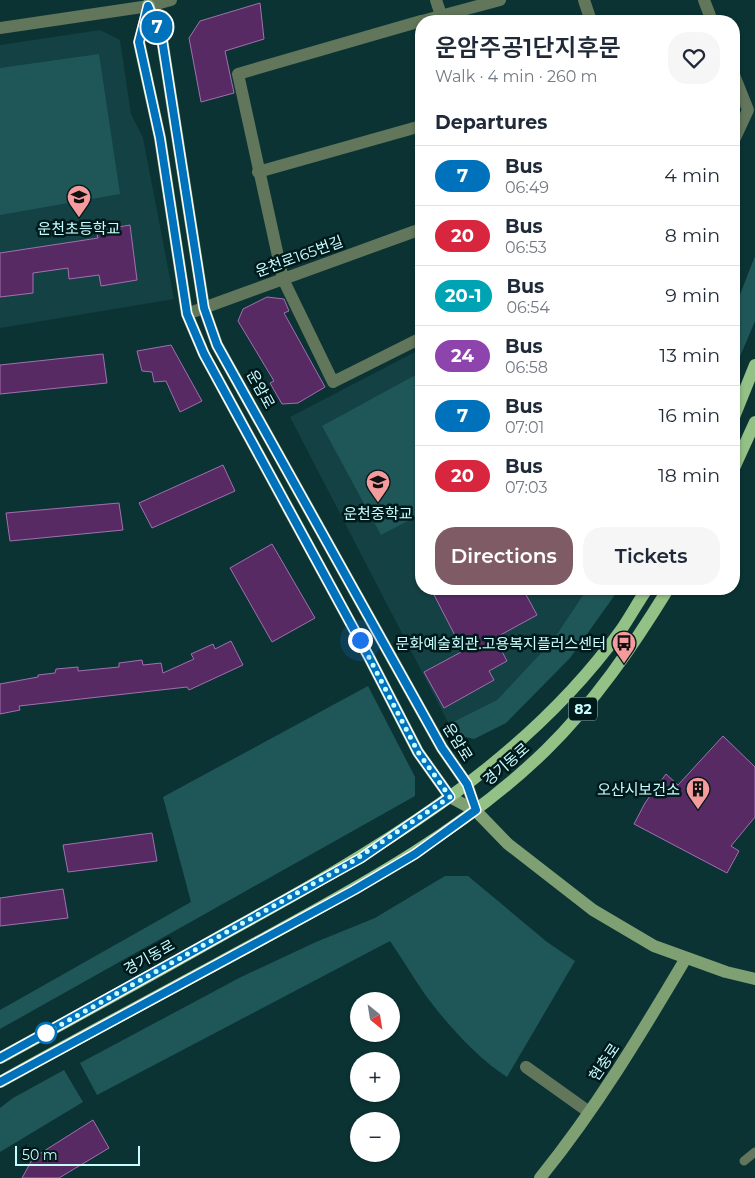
<!DOCTYPE html>
<meta charset="utf-8">
<style>
:root{--surface:#fff;--page:#f6f6f7;--text:#1f2937;--muted:#747a83;--line:#e0e1e3;--accent:#7f5c65}
body{margin:0;font-family:Montserrat,"Noto Sans KR",sans-serif;background:var(--page);color:var(--text);height:100vh;display:flex;flex-direction:column;font-size:19px;white-space:nowrap}
*{box-sizing:border-box;margin:0}
p{font-size:16px;color:var(--muted)}
.icon{flex:none;width:28px;height:28px;fill:none;stroke:currentColor;stroke-width:2;stroke-linecap:round;stroke-linejoin:round}
.map{position:relative;flex:1;overflow:hidden}
.sheet{position:absolute;left:415px;top:15px;width:325px;height:580px;display:flex;flex-direction:column;background:var(--surface);border-radius:20px;box-shadow:0 1px 4px #0004}
.sheet>*{flex:none}
.badge{padding:0 10px;border-radius:16px;font-size:18px;line-height:32px}
.needle{width:32px;rotate:150deg}
.buttons{position:absolute;left:350px;top:992px;display:grid;gap:10px}
.buttons a{display:grid;place-items:center;width:50px;height:50px;border-radius:50%;background:var(--surface);box-shadow:0 1px 4px #0004;font-size:25px}
.scale{position:absolute;left:15px;bottom:12px;width:125px;box-sizing:border-box;padding-left:5px;border:2px solid #c8fdff;border-top:0;font-size:14px;line-height:18px;white-space:nowrap;color:#c8fdff;-webkit-text-stroke:4px #00191a;paint-order:stroke}
.you{position:absolute;width:25px;height:25px;margin:-12px;border:4px solid #fff;border-radius:50%;background:#1a73e8;box-shadow:0 0 0 8px #1a73e833}
.map>.badge{position:absolute;translate:-50% -50%;box-shadow:0 0 0 2px #fff}
h2{padding:0 20px;font-size:19px;line-height:45px}
.round{display:grid;place-items:center;flex:none;width:52px;height:52px;border-radius:20px;background:var(--page)}
.overview{display:flex;align-items:center;justify-content:space-between;height:85px;padding:0 20px}
h1{font-size:24px;font-weight:600;line-height:38px}
.cta{display:flex;gap:10px;margin-top:auto;padding:10px 20px}
.cta a{flex:1;height:58px;border-radius:20px;background:var(--accent);color:#fff;font-size:20px;font-weight:600;line-height:58px;text-align:center}
.cta a+a{background:var(--page);color:var(--text)}
ul{padding:0;list-style:none}
li{display:flex;align-items:center;gap:15px;height:60px;padding:0 20px;border-top:1px solid var(--line)}
li div{flex:1}
li b{display:block;font-size:19px}
li em{font-style:normal}
li .badge{min-width:55px;font-weight:700;text-align:center}
.map>svg:first-child{display:block}
.built{fill:#144143}
.green{fill:#1f5759}
.building{fill:#572a64;stroke:#a170af}
.lines{fill:none;stroke-linecap:round;stroke-linejoin:round}
.lane{stroke:#61765a;stroke-width:9}
.street{stroke:#61765a;stroke-width:12}
.secondary{stroke:#7ea073;stroke-width:12}
.primary{stroke:#94c186;stroke-width:12}
.line-casing{stroke:#fff;stroke-width:11}
.line{stroke:#0072bc;stroke-width:8}
.walk{stroke:#c8fdff;stroke-width:5;stroke-dasharray:0 9}
.stop-dot{fill:#fff;stroke:#0072bc;stroke-width:2.5}
.labels{text-anchor:middle;dominant-baseline:central;stroke-width:5;stroke-linejoin:round;paint-order:stroke}
.shield{fill:#00191a;stroke:#8cb9ba;stroke-width:1}
.shield-label{font-size:14px;font-weight:bold;fill:#c8fdff}
.poi-label{font-size:15px;fill:#c8fdff;stroke:#00191a}
.street-label{font-size:15px;fill:#c8fdff;stroke:#00191a}
</style>
<div class="map">
<svg width="755" height="1178" viewBox="0 0 755 1178">
<rect width="100%" height="100%" fill="#0b3334"/>
<!-- built -->
<g class="built">
<polygon points="100,30 120,40 131,114 143,138 174,299 0,328 0,45"/>
<polygon points="421,349 421,589 587,589 553,640 497,700 449,724 290,417"/>
</g>
<!-- green -->
<g class="green">
<polygon points="99,54 120,194 0,215 0,68"/>
<polygon points="755,256 755,321 734,371 734,310"/>
<polygon points="421,372 421,514 381,535 322,426"/>
<polygon points="587,589 619,589 570,658 506,723 474,739 457,735 449,724 497,700 553,640"/>
<polygon points="368,686 415,777 415,796 0,1029 0,1010 191,902 163,797"/>
<path d="M 445,876 L 468,876 L 547,942 L 575,961 L 507,1077 C 476,1057 445,1022 424,993 C 412,976 402,958 390,941 L 97,1095 L 80,1063 L 241,977 L 316,942 L 375,918 Z"/>
<polygon points="64,1070 83,1102 0,1152 0,1108 13,1098"/>
</g>
<!-- building -->
<g class="building">
<polygon points="260,3 264,39 225,51 234,93 201,102 189,38 200,21"/>
<polygon points="130,225 137,280 101,286 99,275 69,279 68,268 33,273 33,293 0,297 0,253 98,238 96,231"/>
<polygon points="267,297 284,299 289,311 284,313 325,387 298,403 282,404 270,383 274,381 238,321 243,309"/>
<polygon points="171,345 202,401 180,412 166,381 154,382 152,372 142,371 137,351"/>
<polygon points="103,354 107,383 0,394 0,365"/>
<polygon points="223,465 235,491 152,528 139,503"/>
<polygon points="119,503 123,530 10,541 6,513"/>
<polygon points="272,544 315,618 272,642 230,568"/>
<polygon points="431,589 523,589 537,615 495,638 507,661 489,671 494,680 444,708 424,672 463,651"/>
<polygon points="231,641 243,665 189,690 187,687 19,706 20,710 0,714 0,684 38,677 38,675 55,673 56,669 78,667 78,671 119,667 119,663 142,660 143,665 161,663 163,673 194,659 191,654 213,644 215,649"/>
<polygon points="723,736 755,767 755,817 731,846 739,851 727,873 634,824 645,803 666,774 678,785"/>
<polygon points="152,833 157,861 68,872 63,845"/>
<polygon points="63,889 68,918 0,926 0,898"/>
<polygon points="93,1120 109,1148 59,1178 22,1178 33,1158"/>
</g>
<g class="lines">
<!-- lane -->
<polyline class="lane" points="744,1161 755,1152"/>
<!-- street -->
<g class="street">
<polyline points="436,0 443,21"/>
<polyline points="584,0 591,21"/>
<polyline points="704,0 712,21"/>
<polyline points="421,21 238,74 283,279 333,382 421,338"/>
<polyline points="422,21 500,0"/>
<polyline points="0,28 149,6 171,0"/>
<polyline points="734,75 748,110 734,140"/>
<polyline points="258,172 421,126"/>
<polyline points="187,314 421,229"/>
<polyline points="526,1067 589,1112"/>
</g>
<!-- secondary -->
<g class="secondary">
<polyline points="148,5 162,39 204,308 217,345 442,748 467,784 476,811"/>
<polyline points="149,6 139,42 160,138 187,314 204,354 369,657 418,752 450,797 476,811 508,844 593,910 654,946 726,972 755,979"/>
<path d="M 540,1178 C 596,1109 641,1034 686,958"/>
</g>
<!-- primary -->
<g class="primary">
<polyline points="734,417 755,365"/>
<polyline points="734,468 755,422"/>
<path d="M 0,1058 C 75,1017 150,976 224,934 C 370,854 522,768 621,630 C 630,617 638,602 647,589"/>
<path d="M 0,1082 C 88,1033 176,986 265,938 C 364,884 464,830 546,750 C 594,703 633,646 668,589"/>
</g>
</g>
<g class="lines">
<defs>
<polyline id="line" points="0,1058 334,873 361,858 450,797 418,752 369,657 204,354 187,314 160,138 139,42 148,6 162,39 204,308 217,345 442,748 467,784 476,810 415,854 354,890 0,1082"/>
</defs>
<!-- line casing -->
<use href="#line" class="line-casing"/>
<!-- line -->
<use href="#line" class="line"/>
<!-- walk -->
<polyline class="walk" points="46,1033 347,865 450,797 418,752 360,640"/>
</g>
<!-- icons -->
<defs>
<symbol id="school-pin" viewBox="-11 -11 22 30"><path d="M0 17L-7.5 6A9.5 9.5 0 1 1 7.5 6Z" fill="#f59b9d" stroke="#00191a"/><path d="M0-5L7-2L0 1L-7-2ZM-4 1L0 2.5L4 1V4Q0 6-4 4Z" fill="#111"/></symbol>
<symbol id="bus-pin" viewBox="-11 -11 22 30"><path d="M0 17L-7.5 6A9.5 9.5 0 1 1 7.5 6Z" fill="#f59b9d" stroke="#00191a"/><path d="M-5-6H5V4H4V6H2V4H-2V6H-4V4H-5ZM-3.5-4V0h7V-4ZM-3.5 1.2v1.5H-2V1.2ZM2 1.2v1.5H3.5V1.2Z" fill="#111"/></symbol>
<symbol id="building-pin" viewBox="-11 -11 22 30"><path d="M0 17L-7.5 6A9.5 9.5 0 1 1 7.5 6Z" fill="#f59b9d" stroke="#00191a"/><path d="M-4-6H4V6H1V3H-1V6H-4ZM-2.5-4.3h1.7v1.8h-1.7ZM.8-4.3h1.7v1.8H.8ZM-2.5-1h1.7V.8h-1.7ZM.8-1h1.7V.8H.8Z" fill="#111"/></symbol>
</defs>
<g fill-rule="evenodd">
<use href="#school-pin" x="65" y="183" width="28" height="38"/>
<use href="#school-pin" x="364" y="468" width="28" height="38"/>
<use href="#bus-pin" x="610" y="629" width="28" height="38"/>
<use href="#building-pin" x="684" y="775" width="28" height="38"/>
</g>
<!-- markers -->
<circle class="stop-dot" cx="46" cy="1033" r="10"/>
<g class="labels">
<!-- shield labels -->
<rect class="shield" x="569" y="697.5" width="28" height="23" rx="4"/>
<g class="shield-label">
<text x="583" y="709">82</text>
</g>
<!-- poi labels -->
<g class="poi-label">
<text x="79" y="228">운천초등학교</text>
<text x="378" y="513">운천중학교</text>
<text x="606" y="643" text-anchor="end">문화예술회관.고용복지플러스센터</text>
<text x="680" y="789" text-anchor="end">오산시보건소</text>
</g>
<!-- street labels -->
<g class="street-label">
<text transform="translate(299 256) rotate(-20)">운천로165번길</text>
<text transform="translate(261 389) rotate(61)">운암로</text>
<text transform="translate(458 742) rotate(58)">운암로</text>
<text transform="translate(506 764) rotate(-41)">경기동로</text>
<text transform="translate(149 957) rotate(-29)">경기동로</text>
<text transform="translate(604 1062) rotate(-56)">현충로</text>
</g>
</g>
</svg>
<div class="buttons">
<a><svg class="needle" viewBox="-14 -14 28 28"><path d="M0-13l5 13h-10z" fill="#e53935"/><path d="M0 13l5-13h-10z" fill="#747a83"/></svg></a>
<a>+</a>
<a>−</a>
</div>
<div class="scale">50 m</div>
<div class="you" style="left:360px;top:640px"></div>
<b class="badge" style="left:157px;top:27px;background:#0072bc;color:#fff">7</b>
<section class="sheet">
<div class="overview"><div><h1>운암주공1단지후문</h1><p>Walk · 4 min · 260 m</p></div><a class="round"><svg class="icon" aria-label="heart" viewBox="0 0 24 24"><path d="M12 20l-8-8c-3-5 5-10 8-4 3-6 11-1 8 4z"/></svg></a></div>
<h2>Departures</h2>
<ul>
<li><span class="badge" style="background:#0072bc;color:#fff">7</span><div><b>Bus</b><p>06:49</p></div><em>4 min</em></li>
<li><span class="badge" style="background:#d7263d;color:#fff">20</span><div><b>Bus</b><p>06:53</p></div><em>8 min</em></li>
<li><span class="badge" style="background:#00a3b4;color:#fff">20-1</span><div><b>Bus</b><p>06:54</p></div><em>9 min</em></li>
<li><span class="badge" style="background:#8e44ad;color:#fff">24</span><div><b>Bus</b><p>06:58</p></div><em>13 min</em></li>
<li><span class="badge" style="background:#0072bc;color:#fff">7</span><div><b>Bus</b><p>07:01</p></div><em>16 min</em></li>
<li><span class="badge" style="background:#d7263d;color:#fff">20</span><div><b>Bus</b><p>07:03</p></div><em>18 min</em></li>
</ul>
<div class="cta"><a>Directions</a><a>Tickets</a></div>
</section>
</div>
